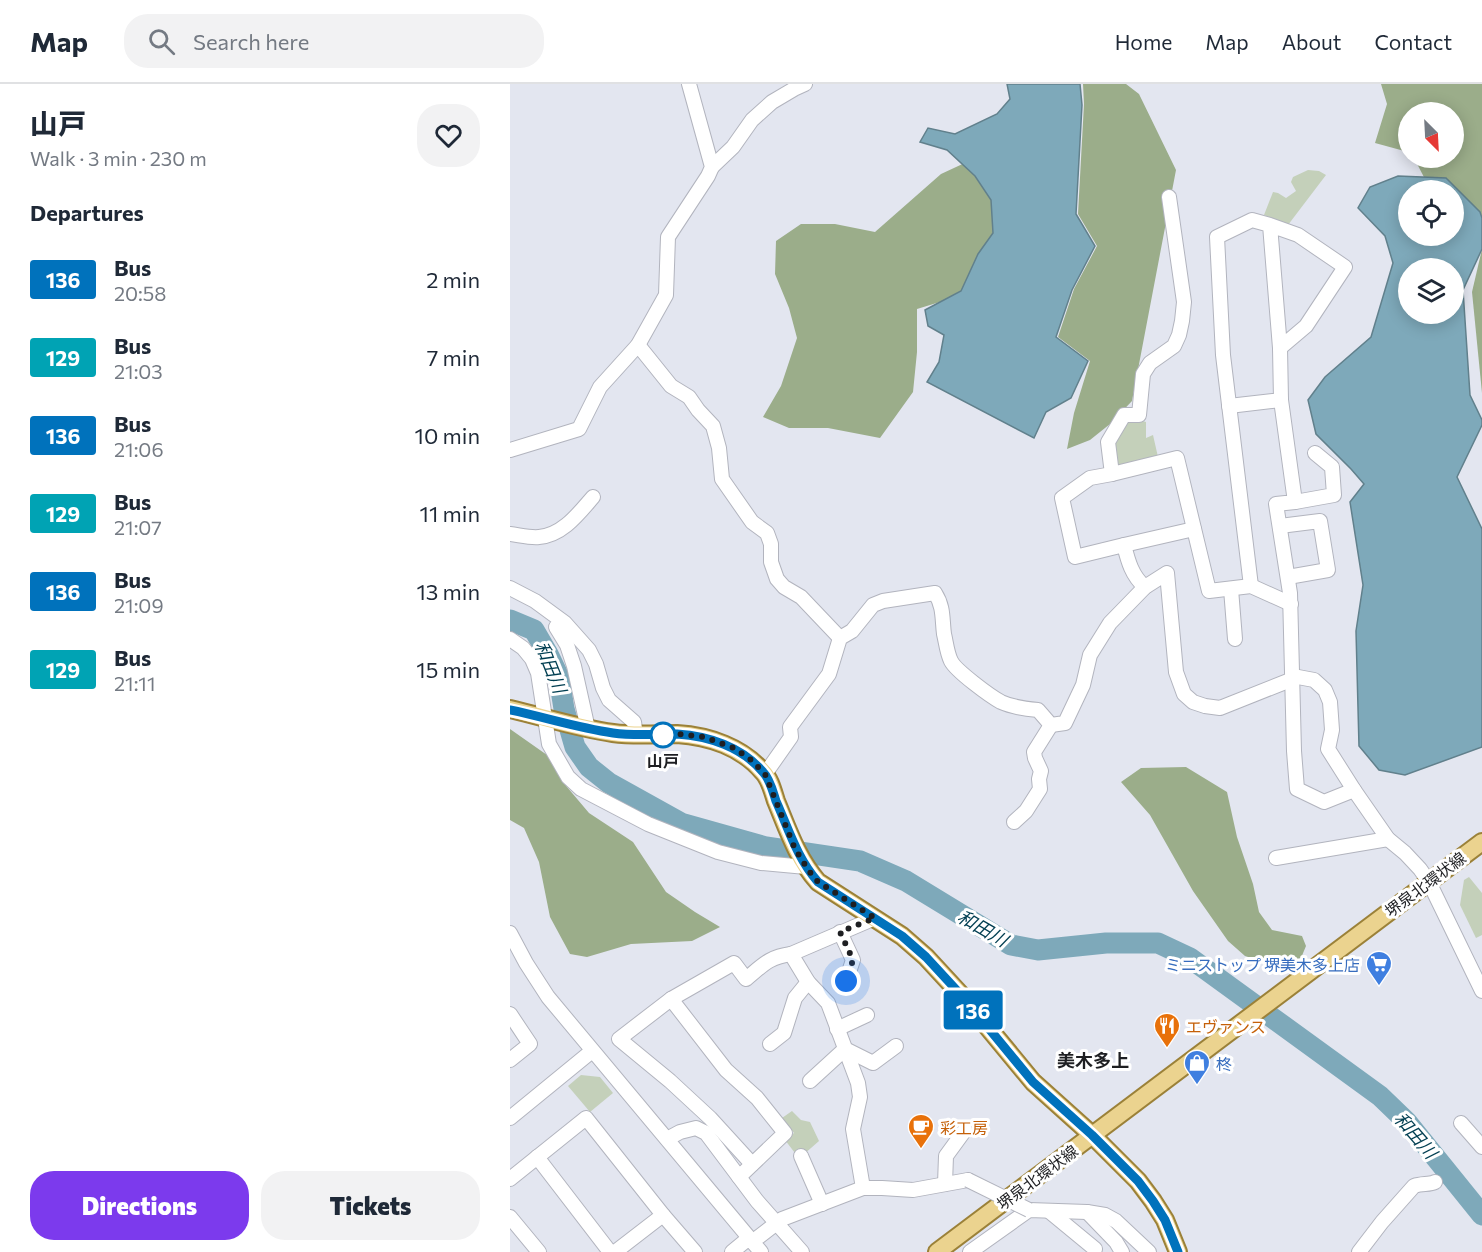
<!DOCTYPE html>
<meta charset="utf-8">
<style>
:root{--surface:#fff;--page:#f2f2f3;--text:#1f2937;--muted:#747a83;--line:#e0e1e3;--accent:#7c3aed}
body{margin:0;font-family:Commissioner,"Noto Sans JP",sans-serif;background:var(--page);color:var(--text);height:100vh;display:flex;flex-direction:column;font-size:22px;white-space:nowrap}
*{box-sizing:border-box;margin:0}
p{font-size:20px;color:var(--muted)}
.icon{flex:none;width:33px;height:33px;fill:none;stroke:currentColor;stroke-width:2;stroke-linecap:round;stroke-linejoin:round}
.map{position:relative;flex:1;overflow:hidden}
.drawer{display:flex;flex-direction:column;background:var(--surface);width:510px}
.drawer>*{flex:none}
.badge{padding:0 12px;border-radius:4px;font-size:21px;line-height:39px}
.needle{width:39px;rotate:156deg}
.tools{position:absolute;left:888px;top:18px;display:grid;gap:12px}
.tools a{display:grid;place-items:center;width:66px;height:66px;border-radius:50%;background:var(--surface);box-shadow:0 3px 15px #0003;font-size:30px}
.you{position:absolute;width:30px;height:30px;margin:-15px;border:4px solid #fff;border-radius:50%;background:#1a73e8;box-shadow:0 0 0 9px #1a73e833}
.map>.badge{position:absolute;translate:-50% -50%;box-shadow:0 0 0 3px #fff}
h2{padding:0 30px;font-size:22px;line-height:54px}
.round{display:grid;place-items:center;flex:none;width:63px;height:63px;border-radius:24px;background:var(--page)}
.headline{display:flex;align-items:center;justify-content:space-between;height:102px;padding:0 30px}
h1{font-size:28px;font-weight:800;line-height:45px}
.action{display:flex;gap:12px;margin-top:auto;padding:12px 30px}
.action a{flex:1;height:69px;border-radius:24px;background:var(--accent);color:#fff;font-size:24px;font-weight:800;line-height:69px;text-align:center}
.action a+a{background:var(--page);color:var(--text)}
ul{padding:0;list-style:none}
li{display:flex;align-items:center;gap:18px;height:78px;padding:0 30px}
li div{flex:1}
li b{display:block;font-size:22px}
li em{font-style:normal}
li .badge{min-width:66px;font-weight:700;text-align:center}
header{display:flex;align-items:center;gap:36px;box-sizing:border-box;height:84px;padding:0 30px;background:var(--surface);border-bottom:2px solid var(--line)}
header strong{font-size:28px}
nav{display:flex;gap:33px;margin-inline-start:auto;font-size:21px}
.search{width:420px;height:54px;background:var(--page);display:flex;align-items:center;gap:15px;box-sizing:border-box;padding:0 21px;border-radius:24px;color:var(--muted);font-size:22px}
main{display:flex;flex:1;min-height:0}
.map>svg:first-child{display:block}
.green{fill:#c4d0ba}
.forest{fill:#9bad8a}
.water{fill:#7ea9ba;stroke:#61808c;stroke-width:1.5;fill-rule:evenodd}
.lines{fill:none;stroke-linecap:round;stroke-linejoin:round}
.river{stroke:#7ea9ba;stroke-width:21}
.minor-casing{stroke:#b2b4be;stroke-width:16}
.major-casing{stroke:#9b8138;stroke-width:20}
.minor{stroke:#fff;stroke-width:14}
.major{stroke:#ebd38f;stroke-width:16}
.minor-bridge-casing{stroke:#b2b4be;stroke-width:16;stroke-linecap:butt}
.minor-bridge{stroke:#fff;stroke-width:14}
.line-casing{stroke:#fff;stroke-width:14}
.line{stroke:#0072bc;stroke-width:9}
.walk{stroke:#1e1f22;stroke-width:6;stroke-dasharray:0 10.8}
.stop-dot{fill:#fff;stroke:#0072bc;stroke-width:3}
.labels{text-anchor:middle;dominant-baseline:central;stroke-width:6;stroke-linejoin:round;paint-order:stroke}
.stop-label{font-size:16px;font-weight:bold;fill:#1e1f22;stroke:#fff}
.street-label{font-size:16px;fill:#1e1f22;stroke:#fff}
.shop-label{font-size:16px;fill:#366cbe;stroke:#fff;text-anchor:end}
.food-label{font-size:16px;fill:#c56008;stroke:#fff;text-anchor:start}
.water-label{font-size:18px;font-style:italic;fill:#003e51;stroke:#fff}
.neighbourhood-label{font-size:18px;font-weight:bold;fill:#1e1f22;stroke:#fff}
</style>
<header>
<strong>Map</strong>
<div class="search"><svg class="icon" aria-label="search" viewBox="0 0 24 24"><circle cx="10" cy="10" r="6"/><path d="M15 15l6 6"/></svg>Search here</div>
<nav><a>Home</a><a>Map</a><a>About</a><a>Contact</a></nav>
</header>
<main>
<section class="drawer">
<div class="headline"><div><h1>山戸</h1><p>Walk · 3 min · 230 m</p></div><a class="round"><svg class="icon" aria-label="heart" viewBox="0 0 24 24"><path d="M12 20l-8-8c-3-5 5-10 8-4 3-6 11-1 8 4z"/></svg></a></div>
<h2>Departures</h2>
<ul>
<li><span class="badge" style="background:#0072bc;color:#fff">136</span><div><b>Bus</b><p>20:58</p></div><em>2 min</em></li>
<li><span class="badge" style="background:#00a3b4;color:#fff">129</span><div><b>Bus</b><p>21:03</p></div><em>7 min</em></li>
<li><span class="badge" style="background:#0072bc;color:#fff">136</span><div><b>Bus</b><p>21:06</p></div><em>10 min</em></li>
<li><span class="badge" style="background:#00a3b4;color:#fff">129</span><div><b>Bus</b><p>21:07</p></div><em>11 min</em></li>
<li><span class="badge" style="background:#0072bc;color:#fff">136</span><div><b>Bus</b><p>21:09</p></div><em>13 min</em></li>
<li><span class="badge" style="background:#00a3b4;color:#fff">129</span><div><b>Bus</b><p>21:11</p></div><em>15 min</em></li>
</ul>
<div class="action"><a>Directions</a><a>Tickets</a></div>
</section>
<div class="map">
<svg width="972" height="1168" viewBox="0 0 972 1168">
<rect width="100%" height="100%" fill="#e3e6f0"/>
<!-- green -->
<g class="green">
<polygon points="798,86 809,87 816,91 778,141 754,131 763,108 768,109 776,114 786,107 781,98 783,93"/>
<polygon points="620,333 636,338 636,354 643,351 648,373 607,382 602,362"/>
<polygon points="959,793 972,809 972,851 966,854 950,821 954,796"/>
<polygon points="71,991 90,993 103,1009 80,1028 58,1002"/>
<polygon points="282,1027 291,1036 300,1038 309,1057 293,1071 288,1073 275,1056 284,1049 272,1034"/>
</g>
<!-- forest -->
<g class="forest">
<polygon points="573,0 616,0 629,10 666,86 622,317 600,340 580,356 557,365 564,329 580,277 548,253 564,205 587,162 568,130 574,20"/>
<polygon points="871,0 972,0 972,146 947,105 916,97 904,74 944,74 944,28 898,28 898,68 865,59 877,20"/>
<polygon points="459,77 490,119 488,158 456,210 407,225 407,268 403,308 370,354 318,344 279,344 253,333 271,302 287,254 279,224 265,190 266,157 291,140 325,140 365,148 431,90"/>
<polygon points="972,165 972,309 962,208"/>
<polygon points="0,645 37,671 57,703 79,729 123,758 156,808 185,828 210,843 182,857 121,860 77,873 60,870 40,833 29,778 14,744 0,736"/>
<polygon points="676,683 717,708 727,753 743,800 749,828 762,846 792,852 796,862 791,874 763,881 735,872 718,857 683,807 640,731 611,698 631,684"/>
</g>
<!-- water -->
<g class="water">
<polygon points="497,0 570,0 572,21 566,130 585,162 562,206 546,253 578,277 561,314 536,328 524,354 417,298 429,278 434,251 418,242 415,226 451,207 468,170 483,149 481,116 465,92 437,66 410,58 418,44 445,50 487,30 500,15"/>
<path d="M 888,92 L 936,94 L 970,128 L 972,134 L 972,165 L 953,206 L 960,311 L 972,336 L 972,341 L 947,393 L 972,445 L 972,663 L 895,691 L 869,686 L 849,662 L 846,547 L 853,501 L 840,418 L 854,400 L 841,385 L 806,350 L 798,316 L 815,293 L 861,253 L 883,179 L 875,152 L 848,124 L 860,103 ZM 898,106 L 944,106 L 944,152 L 898,152 ZM 898,184 L 944,184 L 944,230 L 898,230 Z"/>
</g>
<g class="lines">
<!-- river -->
<polyline class="river" points="0,536 24,546 38,570 49,593 54,625 65,663 79,683 99,699 171,739 256,763 350,777 396,797 501,861 528,866 596,859 648,859 680,874 870,1012 897,1038 972,1131"/>
<defs>
<g id="minor">
<polyline points="202,83 223,63 242,36 262,18 284,5 295,0"/>
<polyline points="128,261 161,302 179,313 188,326 203,342 209,364 212,395 242,438 257,449 261,460 261,478 267,495 274,503 291,513 330,554"/>
<polyline points="771,316 785,418 766,420 780,509 784,667 787,705 814,718 844,706"/>
<polyline points="719,322 771,316 770,264"/>
<polyline points="0,366 69,345 90,303 128,261 156,211 158,153 198,92 202,83 179,0"/>
<polyline points="602,390 598,358 614,331 629,331 633,290 640,279 664,262 669,251 672,237 674,218 659,113"/>
<polyline points="785,418 824,411 822,383 805,369"/>
<polyline points="770,442 810,437 818,486 778,493"/>
<path d="M 0,450 C 9,451 20,454 29,453 C 53,451 69,429 83,413"/>
<polyline points="614,461 684,445"/>
<polyline points="741,502 713,271 707,153 742,136 760,141 788,151 835,183 796,242 770,264 760,141"/>
<path d="M 635,503 C 622,492 618,477 614,461 L 565,473 L 552,414 L 580,394 L 602,390 L 667,374 L 699,507 L 741,502 L 781,520"/>
<polyline points="0,504 25,517 55,539 79,566 86,580 93,604 99,616 124,638 126,651"/>
<polyline points="721,505 725,555"/>
<polyline points="46,543 57,561 64,582 78,645"/>
<polyline points="0,555 13,564 22,575 28,589 39,660 58,693 71,705 138,740 208,768 251,779 296,783"/>
<path d="M 255,690 L 281,653 L 280,643 L 319,590 L 330,554 L 342,547 L 363,521 L 373,517 L 425,509 C 434,523 432,535 434,550 C 436,558 437,569 441,577 C 446,587 480,612 491,618 C 502,623 516,625 528,626 L 541,641 L 555,639 L 573,601 L 580,571 L 600,539 L 635,503 L 657,489 L 666,588 L 674,610 L 683,618 L 695,622 L 710,624 L 788,593 L 804,596 L 815,606 L 820,618 L 822,646 L 818,665 L 844,706 L 878,755 L 895,769 L 910,785 L 919,798 L 972,907"/>
<polyline points="504,738 516,727 530,705 529,695 531,687 525,674 524,668 541,641"/>
<polyline points="766,774 878,755"/>
<polyline points="330,848 343,876 336,897"/>
<polyline points="0,849 16,879 38,913 251,1168"/>
<polyline points="161,915 216,986 247,1014 275,1049 229,1093"/>
<polyline points="0,930 20,960 0,976"/>
<polyline points="327,945 357,931"/>
<polyline points="260,960 274,949 285,914 298,898"/>
<polyline points="300,997 335,965 363,979 386,962"/>
<polyline points="0,1034 82,967"/>
<polyline points="951,1039 972,1063"/>
<polyline points="157,1055 170,1048 186,1044 196,1049 247,1117 292,1168"/>
<polyline points="291,1072 312,1120"/>
<polyline points="27,1073 100,1168"/>
<path d="M 242,1080 L 200,1034 L 160,997 L 109,955 L 161,915 L 224,879 L 236,895 C 253,881 259,873 281,870"/>
<polyline points="0,1095 76,1034 153,1131 105,1168"/>
<polyline points="435,1100 436,1072 455,1046"/>
<polyline points="353,1104 343,1045 350,1013 348,999 318,919 298,898 281,870 365,834"/>
<polyline points="539,1127 585,1165"/>
<polyline points="577,1128 606,1158 612,1168"/>
<polyline points="153,1131 185,1168"/>
<polyline points="0,1133 29,1168"/>
<polyline points="242,1158 272,1135 353,1104 372,1104 403,1106 458,1096"/>
<polyline points="222,1168 239,1154"/>
<polyline points="460,1168 519,1126 577,1128 595,1131 606,1137 639,1168"/>
<path d="M 849,1168 L 872,1138 L 904,1102 C 912,1099 919,1101 925,1098"/>
</g>
<g id="major">
<path d="M 0,625 C 34,633 68,644 103,649 C 124,652 146,650 167,650 C 199,652 232,663 253,688 C 260,695 263,708 266,717 C 278,746 287,774 308,798 L 392,852 L 416,873 L 452,912 L 523,998 L 582,1051 L 628,1097 L 643,1117 L 655,1136 L 668,1168"/>
<polyline points="427,1168 972,758"/>
</g>
</defs>
<!-- minor casing -->
<use href="#minor" class="minor-casing"/>
<!-- major casing -->
<use href="#major" class="major-casing"/>
<!-- minor -->
<use href="#minor" class="minor"/>
<!-- major -->
<use href="#major" class="major"/>
<defs>
<polyline id="minor-bridge" points="458,1096 519,1126"/>
</defs>
<!-- minor-bridge casing -->
<use href="#minor-bridge" class="minor-bridge-casing"/>
<!-- minor-bridge -->
<use href="#minor-bridge" class="minor-bridge"/>
</g>
<g class="lines">
<defs>
<path id="line" d="M 0,626 C 34,633 68,644 103,649 C 124,652 146,650 167,650 C 199,652 232,663 253,688 C 260,695 263,708 266,717 C 279,746 287,774 308,798 L 392,852 L 416,873 L 452,912 L 523,998 L 582,1051 L 628,1097 L 643,1117 L 655,1136 L 668,1168"/>
</defs>
<!-- line casing -->
<use href="#line" class="line-casing"/>
<!-- line -->
<use href="#line" class="line"/>
<!-- walk -->
<polyline class="walk" points="153,651 151,651 169,650 194,653 224,664 240,675 255,690 285,765 299,787 308,798 365,834 330,848 343,876 336,897"/>
</g>
<!-- icons -->
<defs>
<symbol id="supermarket-pin" viewBox="-11 -11 22 30"><path d="M0 17L-7.5 6A9.5 9.5 0 1 1 7.5 6Z" fill="#3f7fe0" stroke="#fff"/><path d="M-6-5.5h2.5l.6 2H6L4.5 2H-2.5L-4.4-4H-6ZM-1.5 3.2a1.3 1.3 0 1 0 .1 0ZM3 3.2a1.3 1.3 0 1 0 .1 0Z" fill="#fff"/></symbol>
<symbol id="restaurant-pin" viewBox="-11 -11 22 30"><path d="M0 17L-7.5 6A9.5 9.5 0 1 1 7.5 6Z" fill="#e8710a" stroke="#fff"/><path d="M-5-6h1v4h1v-4h1v4h1v-4h1v5L-1.5 .5V6h-2V.5L-5-1ZM5-6V6H3V1.5H1.5Q1.5-4 5-6Z" fill="#fff"/></symbol>
<symbol id="shop-pin" viewBox="-11 -11 22 30"><path d="M0 17L-7.5 6A9.5 9.5 0 1 1 7.5 6Z" fill="#3f7fe0" stroke="#fff"/><path d="M-5-2.5h2.3a2.7 3.5 0 0 1 5.4 0H5L5.5 6h-11ZM-1.5-2.5h3a1.5 2.3 0 0 0-3 0Z" fill="#fff"/></symbol>
<symbol id="cafe-pin" viewBox="-11 -11 22 30"><path d="M0 17L-7.5 6A9.5 9.5 0 1 1 7.5 6Z" fill="#e8710a" stroke="#fff"/><path d="M-5.5-4.5H6V0H3Q3 3.5 0 3.5H-2.5Q-5.5 3.5-5.5 0ZM3-3.2v2h1.7v-2ZM-6 4.5H4V6H-6Z" fill="#fff"/></symbol>
</defs>
<g fill-rule="evenodd">
<use href="#supermarket-pin" x="854" y="865" width="30" height="40"/>
<use href="#restaurant-pin" x="642" y="927" width="30" height="40"/>
<use href="#shop-pin" x="672" y="964" width="30" height="40"/>
<use href="#cafe-pin" x="396" y="1028" width="30" height="40"/>
</g>
<!-- markers -->
<circle class="stop-dot" cx="153" cy="651" r="12"/>
<g class="labels">
<!-- stop labels -->
<g class="stop-label">
<text x="153" y="676">山戸</text>
</g>
<!-- street labels -->
<g class="street-label">
<text transform="translate(915 800) rotate(-37)">堺泉北環状線</text>
<text transform="translate(527 1093) rotate(-37)">堺泉北環状線</text>
</g>
<!-- shop labels -->
<g class="shop-label">
<text x="850" y="880">ミニストップ 堺美木多上店</text>
<text x="706" y="979" text-anchor="start">柊</text>
</g>
<!-- food labels -->
<g class="food-label">
<text x="676" y="942">エヴァンス</text>
<text x="430" y="1043">彩工房</text>
</g>
<!-- water labels -->
<g class="water-label">
<text transform="translate(41 583) rotate(68)">和田川</text>
<text transform="translate(473 844) rotate(30)">和田川</text>
<text transform="translate(906 1051) rotate(49)">和田川</text>
</g>
<!-- neighbourhood labels -->
<g class="neighbourhood-label">
<text x="583" y="976">美木多上</text>
</g>
</g>
</svg>
<div class="tools">
<a><svg class="needle" viewBox="-14 -14 28 28"><path d="M0-13l5 13h-10z" fill="#e53935"/><path d="M0 13l5-13h-10z" fill="#747a83"/></svg></a>
<a><svg class="icon" aria-label="locate" viewBox="0 0 24 24"><circle cx="12" cy="12" r="6"/><path d="M12 2v4M12 18v4M2 12h4M18 12h4"/></svg></a>
<a><svg class="icon" aria-label="layers" viewBox="0 0 24 24"><path d="M12 4l9 5-9 5-9-5zM3 14l9 5 9-5"/></svg></a>
</div>
<div class="you" style="left:336px;top:897px"></div>
<b class="badge" style="left:463px;top:926px;background:#0072bc;color:#fff">136</b>
</div>
</main>
